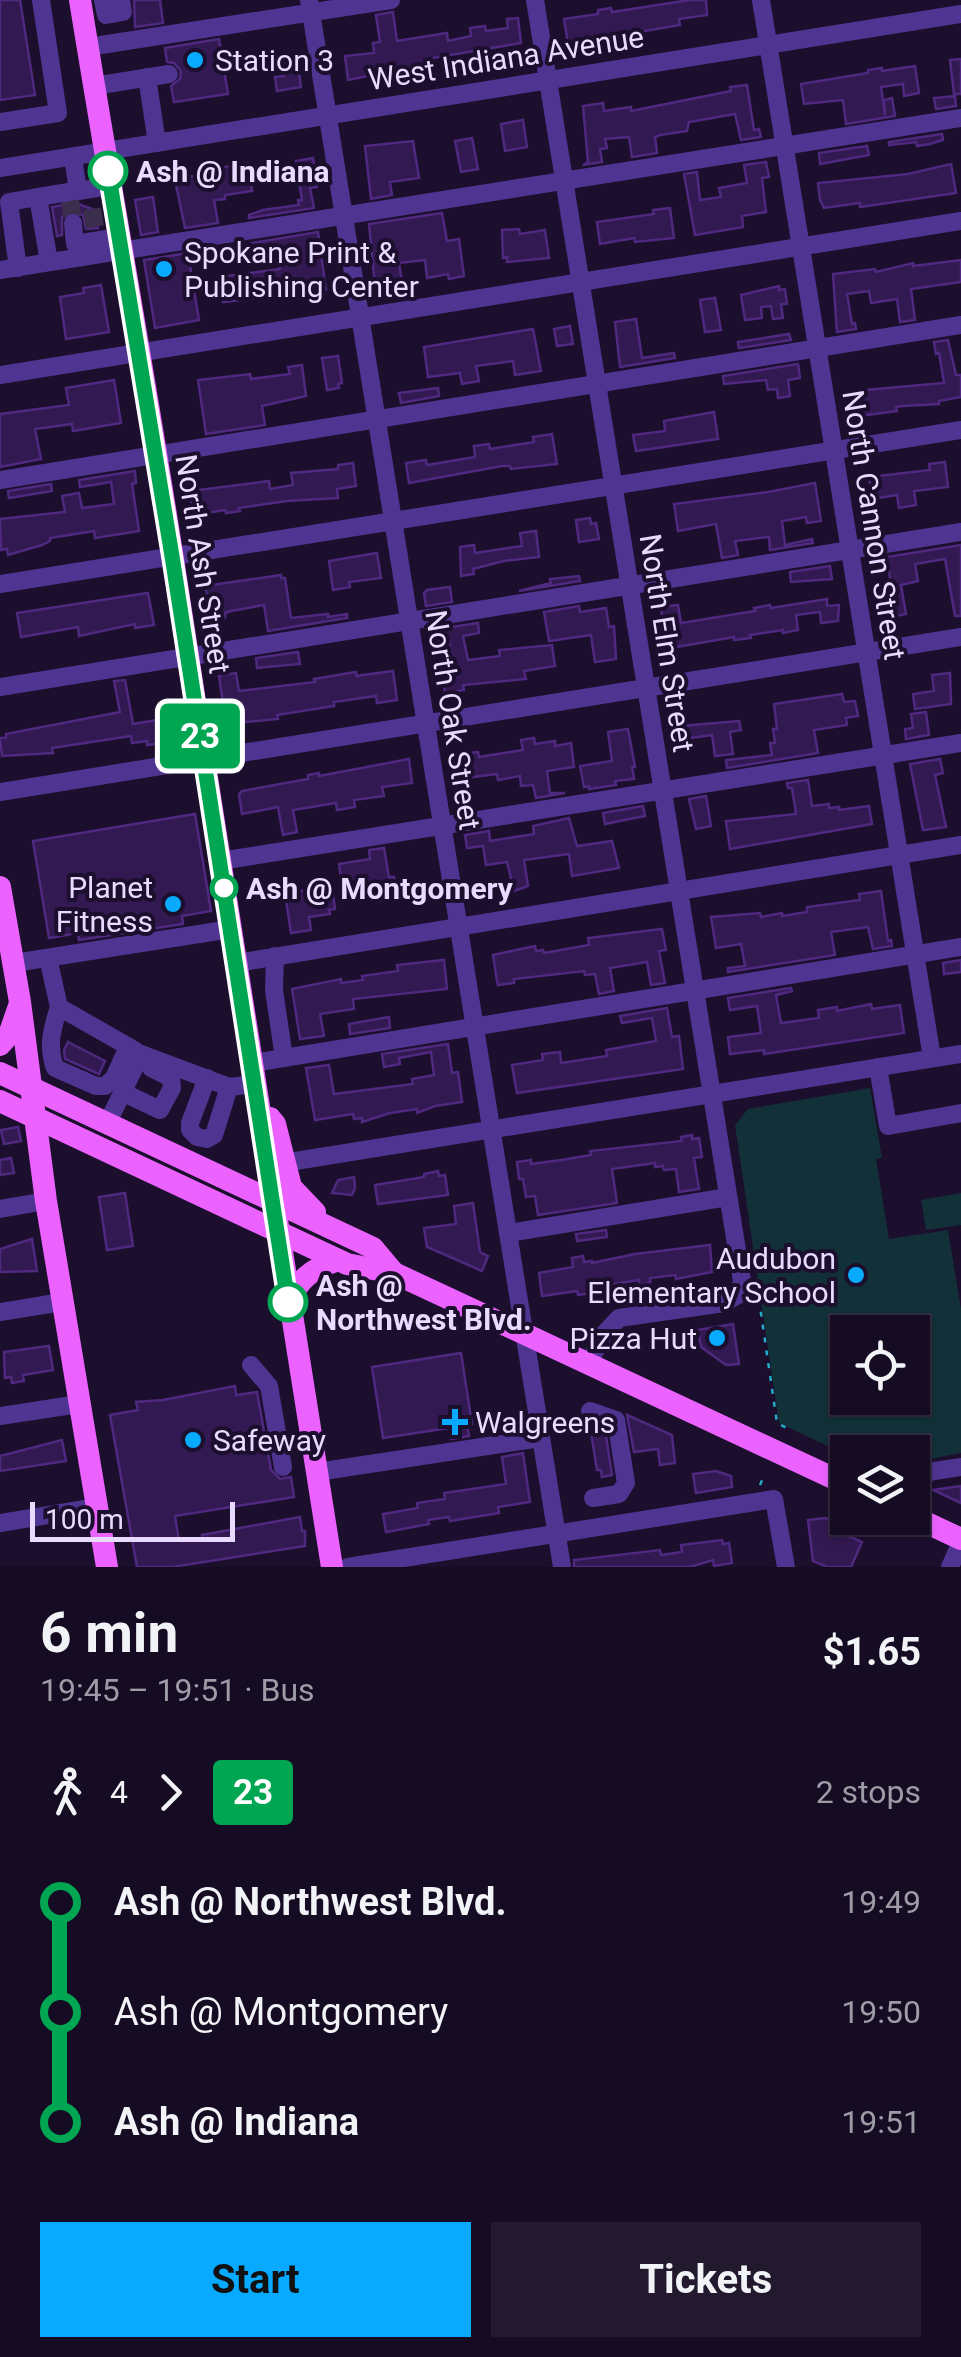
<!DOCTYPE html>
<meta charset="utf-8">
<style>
:root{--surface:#150b22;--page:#22192f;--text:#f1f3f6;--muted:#9d9ba5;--line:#342b40;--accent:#07aaff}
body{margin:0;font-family:Roboto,sans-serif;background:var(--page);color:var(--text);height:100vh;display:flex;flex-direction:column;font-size:38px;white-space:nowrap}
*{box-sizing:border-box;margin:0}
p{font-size:32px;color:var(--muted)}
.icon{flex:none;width:55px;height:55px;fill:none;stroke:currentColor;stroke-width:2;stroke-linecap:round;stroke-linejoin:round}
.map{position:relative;height:1567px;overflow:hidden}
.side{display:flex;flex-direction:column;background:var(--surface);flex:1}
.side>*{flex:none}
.badge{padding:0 20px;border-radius:8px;font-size:35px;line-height:65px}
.buttons{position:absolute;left:830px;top:1315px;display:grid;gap:20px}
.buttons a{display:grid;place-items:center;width:100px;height:100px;border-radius:0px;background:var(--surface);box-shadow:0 2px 8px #0004,0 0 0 2px var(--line);font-size:50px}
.scale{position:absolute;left:30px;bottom:25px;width:205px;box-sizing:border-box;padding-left:10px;border:5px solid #e8dbff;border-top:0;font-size:28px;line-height:35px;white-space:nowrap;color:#e8dbff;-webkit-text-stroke:8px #1c0f2e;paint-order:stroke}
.map>.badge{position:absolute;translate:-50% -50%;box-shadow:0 0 0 5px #fff}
.legs{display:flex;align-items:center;gap:15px;height:110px;padding:0 40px;font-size:32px}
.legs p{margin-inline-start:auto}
.head{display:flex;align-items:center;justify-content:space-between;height:170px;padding:0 40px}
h1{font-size:55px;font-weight:700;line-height:75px}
.cta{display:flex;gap:20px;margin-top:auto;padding:20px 40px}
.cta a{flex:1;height:115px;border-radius:0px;background:var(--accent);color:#111;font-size:40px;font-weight:700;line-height:115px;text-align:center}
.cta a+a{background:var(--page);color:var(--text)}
ul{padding:0 40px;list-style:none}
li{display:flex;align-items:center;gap:35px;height:110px;font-size:38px}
li i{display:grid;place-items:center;width:15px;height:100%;margin:0 12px;background:currentColor}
li i::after{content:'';width:25px;height:25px;margin:-12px;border:8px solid;border-radius:50%;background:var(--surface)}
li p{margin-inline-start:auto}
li:first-child i{background:linear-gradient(#0000 50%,currentColor 0)}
li:last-child i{background:linear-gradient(currentColor 50%,#0000 0)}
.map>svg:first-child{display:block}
.green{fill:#113038;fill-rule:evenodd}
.building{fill:#321951;stroke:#4f287f;stroke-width:2.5}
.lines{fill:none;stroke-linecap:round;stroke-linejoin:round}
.minor-tunnel{stroke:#3b2e4d;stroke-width:18;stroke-dasharray:18 9;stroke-linecap:butt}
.path{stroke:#24accb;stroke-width:2.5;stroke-dasharray:5 8;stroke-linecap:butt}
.minor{stroke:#4f3591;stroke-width:18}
.major{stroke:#eb62ff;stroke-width:22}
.line-1-casing{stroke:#fff;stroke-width:22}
.line-1{stroke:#00a651;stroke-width:15}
.poi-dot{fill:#07aaff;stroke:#1c0f2e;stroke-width:4}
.stop-1-dot{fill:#fff;stroke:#00a651;stroke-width:5}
.labels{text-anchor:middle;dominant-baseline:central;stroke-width:8;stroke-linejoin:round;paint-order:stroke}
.street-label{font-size:30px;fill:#e8dbff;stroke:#1c0f2e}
.poi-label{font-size:30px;fill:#e8dbff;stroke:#1c0f2e;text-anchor:start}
.stop-label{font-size:30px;font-weight:bold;fill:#e8dbff;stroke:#1c0f2e;text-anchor:start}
</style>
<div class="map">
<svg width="961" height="1567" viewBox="0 0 961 1567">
<rect width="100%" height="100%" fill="#1c0f2e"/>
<!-- green -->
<g class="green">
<path d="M 870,1088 L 882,1158 L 876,1159 L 889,1239 L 948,1230 L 961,1309 L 961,1453 L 925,1460 L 913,1471 L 912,1452 L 847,1455 L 779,1423 L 735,1125 L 748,1109 ZM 848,1332 L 912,1332 L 912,1398 L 848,1398 Z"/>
<polygon points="961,1193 961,1225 926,1230 921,1200"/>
</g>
<!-- building -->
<g class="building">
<polygon points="0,0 20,0 35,95 0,100"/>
<polygon points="134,0 160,0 163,23 135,27"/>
<polygon points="690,0 706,0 707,15 679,19 680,25 568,44 564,19 598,14 598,10 611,8 612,12"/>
<polygon points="393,12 397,41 447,33 448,41 471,36 470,28 485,26 486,31 508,28 507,19 518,18 521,43 427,59 427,64 348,80 345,56 374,53 373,43 380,42 376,15"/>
<polygon points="219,39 228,94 174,102 171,86 180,79 181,71 174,63 167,62 165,48"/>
<polygon points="297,56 301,87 277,91 275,77 284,76 281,58"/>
<polygon points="961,59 961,94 954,94 950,60"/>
<polygon points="915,66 919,93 904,96 903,84 881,87 885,115 884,100 892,98 895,116 846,124 843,100 804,104 801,84 868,73 868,70 882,68 882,71"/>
<polygon points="747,85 754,130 759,129 761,137 741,140 735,114 689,122 687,131 660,135 655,137 657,153 632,157 629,137 605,139 607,148 600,149 602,162 583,165 588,162 583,106 603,103 604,111 631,107 631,111 731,91 730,87"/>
<polygon points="955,96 956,106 936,109 934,98"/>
<polygon points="523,120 527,147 505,151 501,124"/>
<polygon points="942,134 943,140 930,144 917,146 916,142 889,145 889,142"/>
<polygon points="472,138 478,169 461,172 455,141"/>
<polygon points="413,141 419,178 390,182 392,195 371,199 365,146"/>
<polygon points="867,146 869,155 820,164 819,153"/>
<polygon points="313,158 317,187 310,188 314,208 249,218 249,215 263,210 299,205 298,200 302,200 296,161"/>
<polygon points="766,162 769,177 762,178 766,212 742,216 743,227 695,235 684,174 697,172 700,200 721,197 719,188 747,183 744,165"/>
<polygon points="248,163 252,191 225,195 225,199 214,200 218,223 185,228 175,180 202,174 202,171"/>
<polygon points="951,164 956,193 860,207 860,203 824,208 820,200 818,183 908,174"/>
<polygon points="153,197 158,232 141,235 135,200"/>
<polygon points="75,203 95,210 98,228 86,229 83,215 71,211 62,217 62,235 57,236 52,207"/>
<polygon points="670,208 674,238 635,242 634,238 600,244 597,222 654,214 653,210"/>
<polygon points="442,213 447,241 459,239 464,276 449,279 448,274 427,278 425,260 399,263 402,282 375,286 369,224"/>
<polygon points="519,229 520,234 545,230 549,258 507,262 507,257 503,258 502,230"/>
<polygon points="318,232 326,290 223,302 219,277 280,269 277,249 254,252 252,243"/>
<polygon points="188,253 199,320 155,328 144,260"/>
<polygon points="961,260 961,282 911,289 915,320 900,322 897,299 871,303 869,291 847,294 852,324 855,323 856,329 837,332 833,274 875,269 876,272 913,263 913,266"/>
<polygon points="101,285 109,332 66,339 60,297 84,293 83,288"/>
<polygon points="779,286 779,290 785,289 787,304 781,304 783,318 773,319 771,306 761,307 762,318 745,320 741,295"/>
<polygon points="715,298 721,330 705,332 700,300"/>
<polygon points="636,319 642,358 674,353 675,358 620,367 615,322"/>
<polygon points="570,326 573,344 557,346 554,329"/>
<polygon points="533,329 541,371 515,375 513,361 476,366 479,381 462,384 460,373 428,377 424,347"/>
<polygon points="789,334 791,340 739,348 738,342"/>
<polygon points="948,340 956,375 961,375 961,397 939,401 939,404 903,406 896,407 897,411 859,416 855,391 944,383 939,353 936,354 934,342"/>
<polygon points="338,356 342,383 338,384 339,388 327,390 322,358"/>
<polygon points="798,364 800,378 788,380 790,396 778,398 777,389 768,390 766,380 724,384 723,376"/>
<polygon points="302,365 306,396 262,406 265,425 206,434 198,380 250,374 251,379 290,374 288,367"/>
<polygon points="114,380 121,423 73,431 72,424 35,429 41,459 0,467 0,414 69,405 66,388"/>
<polygon points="438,388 439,396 401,403 399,393"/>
<polygon points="714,412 718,439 636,451 633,435 665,431 664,421"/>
<polygon points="552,434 557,464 511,469 510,466 502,466 409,483 406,463 426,460 427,465 475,457 474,446 489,444 490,449 534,442 533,437"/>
<polygon points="945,462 948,487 914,491 916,505 899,508 897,495 872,499 869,477 930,470 929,464"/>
<polygon points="353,463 356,486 337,489 338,498 287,501 239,508 240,511 226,513 225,510 193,515 190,495 198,494 198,490 269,481 270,489 293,485 291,473 338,469 338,465"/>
<polygon points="135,471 136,483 132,484 139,531 95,538 94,531 50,538 50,541 42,545 8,555 7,549 1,550 0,519 65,512 62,496 79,493 82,508 114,504 111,482 80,487 79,480"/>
<polygon points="815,483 821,521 807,523 806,517 782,521 785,545 812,539 813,543 770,550 769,537 735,541 738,555 722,558 716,524 678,531 674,504 768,492"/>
<polygon points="51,484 52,491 9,498 8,491"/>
<polygon points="590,518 591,524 596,523 599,539 579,542 576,520"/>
<polygon points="536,531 539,557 504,561 473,569 474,574 461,576 460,547 474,545 475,553 522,546 520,533"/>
<polygon points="961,545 961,616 955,616 945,559 915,564 918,581 901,585 906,614 890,617 884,586 891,585 887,557"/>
<polygon points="377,553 381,578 349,582 350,587 333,590 329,561"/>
<polygon points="830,566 832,579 791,582 790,572"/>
<polygon points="281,575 281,578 285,578 291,618 328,614 328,617 347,614 347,618 268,631 264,605 231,611 225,613 225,618 213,620 205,586"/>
<polygon points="579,576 580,581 519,591 551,583 550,579"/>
<polygon points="450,587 452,602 426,606 424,593 427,590"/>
<polygon points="148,593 154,625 135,628 135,624 79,636 78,627 21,637 17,613"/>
<polygon points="827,599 827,606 839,605 838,621 821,623 820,612 796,615 798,630 783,633 783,630 750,635 751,638 734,640 734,637 665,649 661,607 678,605 681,623 755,611 754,608 770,605 771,608"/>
<polygon points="579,606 580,612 606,608 609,627 614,626 616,659 595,662 591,635 549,641 544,612"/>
<polygon points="478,623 479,633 463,636 468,660 500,656 499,650 552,645 555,666 524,671 526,679 463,685 464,690 445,693 442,670 454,668 449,642 440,643 439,638 433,638 432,630"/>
<polygon points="298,652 300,664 257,668 256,658"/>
<polygon points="393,671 397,700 377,703 376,696 334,702 334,706 277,715 278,719 226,724 219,676 236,673 239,691 315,682 314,679 356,672 357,676 363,675"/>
<polygon points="950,673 951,704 915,709 913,694 934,691 932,675"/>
<polygon points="125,680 133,724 181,716 184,740 147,745 147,741 132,743 131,736 52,748 53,753 2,756 0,738 6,738 6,734 120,712 114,681"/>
<polygon points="842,694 844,702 855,701 858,716 846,718 847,725 814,730 818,753 727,768 726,760 772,755 770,743 775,743 773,729 777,729 774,704"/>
<polygon points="926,712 929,735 906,739 905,729 913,728 911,714"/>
<polygon points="739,721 741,730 730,732 733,754 715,756 712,735 683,739 681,726"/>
<polygon points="628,729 635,767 632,767 634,779 615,781 616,785 589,789 589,786 584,787 580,766 612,761 608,732"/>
<polygon points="534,738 535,744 555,741 555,746 571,743 574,767 547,771 550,793 565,793 536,798 533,785 521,786 520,776 498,780 497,774 465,778 462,754 478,752 479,757 523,750 521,740"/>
<polygon points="409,759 412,783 382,787 384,796 354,800 355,807 337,810 336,803 293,810 297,832 283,835 278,807 242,814 239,794 242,791 308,779 308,775 319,773 319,776"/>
<polygon points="940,759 943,773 935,775 946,827 923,830 910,764"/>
<polygon points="808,780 812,806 829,804 829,808 839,807 839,810 869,806 872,824 730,849 726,821 796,814 792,788 788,788 787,783"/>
<polygon points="706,796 711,826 696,829 689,799"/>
<polygon points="643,806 645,816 605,824 603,813"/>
<polygon points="195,814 211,911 182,916 183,924 79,940 78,933 49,938 33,841"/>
<polygon points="569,818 577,846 612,841 619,868 572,876 569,854 524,860 528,886 514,891 507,862 486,865 483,846 467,848 465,835 489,831 490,841 534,834 533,826"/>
<polygon points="384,848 389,877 394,877 397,898 380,901 377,880 342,885 339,864 370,859 369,850"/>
<polygon points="332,887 335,909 329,910 330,914 309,917 311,930 291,933 285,893"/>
<polygon points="881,891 888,941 891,940 892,946 873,949 868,927 831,932 835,955 728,972 728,968 745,966 741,944 716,948 711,917 760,913 761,917 782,913 782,916 807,912 807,907 860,900 859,894"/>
<polygon points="662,929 666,950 659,951 665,983 651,985 647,962 610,968 614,991 599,994 595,974 585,975 584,971 514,979 514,983 498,985 497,981 493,955 535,946 536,951 543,950 544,953 589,945 588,938"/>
<polygon points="444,960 447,989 353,999 354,1009 320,1014 324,1036 300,1039 292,989 341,979 341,983 363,980 362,976 398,971 397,965"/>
<polygon points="961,960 961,972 944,974 943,963"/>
<polygon points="791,988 792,991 776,995 781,1023 819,1018 818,1010 837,1007 837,1011 871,1004 872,1009 900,1005 904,1033 764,1054 764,1050 730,1054 728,1037 761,1033 757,1006 730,1010 728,998"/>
<polygon points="667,1008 672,1037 679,1036 683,1069 517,1093 512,1065 543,1060 542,1054 560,1052 561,1063 607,1056 606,1050 656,1041 652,1018 622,1023 620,1016"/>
<polygon points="389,1017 390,1028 350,1034 349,1024"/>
<polygon points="68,1042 105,1061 99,1074 65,1059 64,1050"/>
<polygon points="448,1044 452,1073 458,1072 462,1102 435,1106 417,1113 417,1109 390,1113 362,1122 362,1118 354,1119 353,1114 315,1120 306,1068 329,1065 334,1094 413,1084 412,1079 434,1075 431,1052 399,1058 400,1064 384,1067 382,1054"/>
<polygon points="18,1127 21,1141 4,1144 1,1130"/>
<polygon points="692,1135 692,1139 699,1138 702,1157 694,1158 699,1189 679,1192 676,1169 664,1170 663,1166 655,1167 655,1163 612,1169 617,1203 538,1215 535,1196 526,1197 523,1179 519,1179 517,1162 531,1160 531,1164 561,1160 591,1155 590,1151 682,1141 681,1137"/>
<polygon points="11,1158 14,1173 0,1175 0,1160"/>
<polygon points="438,1171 439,1176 445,1175 448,1195 378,1204 375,1185 424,1177 424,1174"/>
<polygon points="354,1177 355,1188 352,1195 332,1193 338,1180"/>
<polygon points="125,1193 133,1246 107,1250 99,1197"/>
<polygon points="473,1203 480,1252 488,1256 482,1271 427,1247 424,1228 456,1224 454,1206"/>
<polygon points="606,1230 607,1237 577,1241 576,1234"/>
<polygon points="32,1239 37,1271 0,1272 0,1249"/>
<polygon points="710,1245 712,1272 676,1279 675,1275 650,1278 650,1283 639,1285 639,1280 596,1287 597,1292 578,1295 577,1291 542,1296 539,1273 573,1267 572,1258 583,1256 584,1262 592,1261 592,1263 635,1254"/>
<polygon points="733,1324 739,1364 726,1365 701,1347 698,1330"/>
<polygon points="49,1346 53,1370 23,1375 24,1381 12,1383 11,1377 5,1378 4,1352"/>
<polygon points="461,1353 472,1424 467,1425 469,1436 451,1439 449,1428 383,1438 372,1367"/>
<polygon points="235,1386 236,1395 257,1392 271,1470 280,1479 291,1477 294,1497 175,1516 179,1541 203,1540 202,1535 300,1517 302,1531 305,1531 305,1546 172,1567 137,1567 110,1415 138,1410 136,1402 163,1400"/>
<polygon points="627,1415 672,1435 675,1463 660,1465 658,1449 634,1452"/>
<polygon points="593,1425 605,1429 612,1475 602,1477 601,1470 597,1470 590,1426"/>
<polygon points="62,1440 66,1461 0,1471 0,1456"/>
<polygon points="523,1453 530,1502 498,1507 499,1513 450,1521 449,1517 428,1520 429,1524 386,1532 383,1514 418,1508 417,1503 445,1499 444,1493 506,1484 502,1457"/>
<polygon points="716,1471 731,1476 732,1487 696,1493 693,1474"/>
<polygon points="961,1486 961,1503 933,1490"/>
<polygon points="825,1518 844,1526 841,1533 862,1542 851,1567 827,1567 813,1561 808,1520"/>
<polygon points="722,1540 723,1544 729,1543 732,1563 714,1566 713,1560 690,1567 574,1567 574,1560 660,1550 661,1555 682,1552 681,1545"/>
</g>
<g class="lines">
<!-- minor-tunnel -->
<g class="minor-tunnel">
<polyline points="70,199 73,223"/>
<polyline points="92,209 96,234"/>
</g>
<!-- path -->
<g class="path">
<polyline points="757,1286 777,1423 787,1428"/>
<polyline points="760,1485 765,1473"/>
</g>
<!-- minor -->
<g class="minor">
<polyline points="103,0 106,15 123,12 121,0"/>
<polyline points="309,0 562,1567"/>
<polyline points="535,0 742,1281 738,1295 724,1303 619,1318 604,1334 588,1364"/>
<polyline points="761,0 932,1058"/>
<polyline points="88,47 391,0"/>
<polyline points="147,77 157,143"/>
<polyline points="94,86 169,74"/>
<polyline points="0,122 58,113 41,0"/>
<polyline points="73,157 78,191 110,186"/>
<polyline points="0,168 961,14"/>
<polyline points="38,197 69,192"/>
<polyline points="73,223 75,244 119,237"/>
<polyline points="18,268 9,202 38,197 49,262"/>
<polyline points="0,270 961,118"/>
<polyline points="0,375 961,221"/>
<polyline points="0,480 961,325"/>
<polyline points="0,584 961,430"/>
<polyline points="0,687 961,532"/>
<polyline points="0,792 961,637"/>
<polyline points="220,861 961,743"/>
<polyline points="275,956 274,990 284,1058"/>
<polyline points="48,958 59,1007 136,1051"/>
<polyline points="14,963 231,929"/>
<polyline points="237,963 961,845"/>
<path d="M 59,1007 C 52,1029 47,1046 55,1068 L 96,1086 L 105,1086 L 114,1078 L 128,1047"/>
<polyline points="253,1063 961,947"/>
<polyline points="878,1067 888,1126 961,1113"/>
<polyline points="207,1078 190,1123 190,1130 197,1137 207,1139 214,1135 229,1087"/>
<polyline points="122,1092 160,1110 172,1088 171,1078 151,1068"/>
<polyline points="108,1122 141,1054 229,1087 256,1084"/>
<polyline points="283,1163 961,1054"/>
<polyline points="0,1209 46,1201"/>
<polyline points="508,1233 728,1197"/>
<polyline points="0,1312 62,1302"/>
<polyline points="251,1365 269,1386 283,1467"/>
<polyline points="590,1411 616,1420 626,1483 619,1494 593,1498"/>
<polyline points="0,1416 79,1404"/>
<polyline points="317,1472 541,1438"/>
<polyline points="912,1495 928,1472 961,1467"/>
<polyline points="0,1523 97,1507"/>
<polyline points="348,1567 774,1499 786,1567"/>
<polyline points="950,1567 961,1542"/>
</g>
<!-- major -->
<g class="major">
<path d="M 80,0 C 110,186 144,372 173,559 C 225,895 276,1231 332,1567"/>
<polyline points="0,887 20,1002 46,1201 107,1567"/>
<polyline points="0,1045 9,1035 19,1006"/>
<polyline points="0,1073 373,1248 394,1273"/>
<polyline points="0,1101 347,1264 394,1273 848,1485"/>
<polyline points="270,1118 275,1124 291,1187 315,1212"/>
<path d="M 288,1302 C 300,1278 312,1269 338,1260"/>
<polyline points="912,1516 961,1539"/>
</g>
</g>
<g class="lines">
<defs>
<polyline id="line-1" points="108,171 172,556 288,1302"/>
</defs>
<!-- line-1 casing -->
<use href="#line-1" class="line-1-casing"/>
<!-- line-1 -->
<use href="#line-1" class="line-1"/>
</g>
<!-- markers -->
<g class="poi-dot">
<circle cx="195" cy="60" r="10"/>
<circle cx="164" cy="269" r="10"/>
<circle cx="173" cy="904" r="10"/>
<circle cx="856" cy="1275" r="10"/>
<circle cx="717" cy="1338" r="10"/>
<path d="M450 1407h10v10h10v10h-10v10h-10v-10h-10v-10h10z"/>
<circle cx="193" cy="1440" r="10"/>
</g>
<g class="stop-1-dot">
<circle cx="108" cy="171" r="18"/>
<circle cx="224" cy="888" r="12"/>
<circle cx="288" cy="1302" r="18"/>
</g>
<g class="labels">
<!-- street labels -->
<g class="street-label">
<text transform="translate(506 58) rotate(-9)">West Indiana Avenue</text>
<text transform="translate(874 525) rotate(81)">North Cannon Street</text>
<text transform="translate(203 564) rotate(81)">North Ash Street</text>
<text transform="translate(667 643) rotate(81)">North Elm Street</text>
<text transform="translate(453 720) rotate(81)">North Oak Street</text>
</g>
<!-- poi labels -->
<g class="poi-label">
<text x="215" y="60">Station 3</text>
<text x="184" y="252">Spokane Print &amp;<tspan x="184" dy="34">Publishing Center</tspan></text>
<text x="153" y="887" text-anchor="end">Planet<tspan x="153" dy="34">Fitness</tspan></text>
<text x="836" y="1258" text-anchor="end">Audubon<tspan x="836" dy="34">Elementary School</tspan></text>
<text x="697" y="1338" text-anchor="end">Pizza Hut</text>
<text x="475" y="1422">Walgreens</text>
<text x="213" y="1440">Safeway</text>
</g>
<!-- stop labels -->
<g class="stop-label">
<text x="136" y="171">Ash @ Indiana</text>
<text x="246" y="888">Ash @ Montgomery</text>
<text x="316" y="1285">Ash @<tspan x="316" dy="34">Northwest Blvd.</tspan></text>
</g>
</g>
</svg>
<div class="buttons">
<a><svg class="icon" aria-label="locate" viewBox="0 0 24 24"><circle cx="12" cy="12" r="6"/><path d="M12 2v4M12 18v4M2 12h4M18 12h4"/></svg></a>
<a><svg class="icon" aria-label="layers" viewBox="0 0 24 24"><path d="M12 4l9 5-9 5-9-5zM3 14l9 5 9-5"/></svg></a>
</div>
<div class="scale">100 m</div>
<b class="badge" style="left:200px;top:736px;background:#00a651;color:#fff">23</b>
</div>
<section class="side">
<div class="head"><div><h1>6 min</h1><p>19:45 – 19:51 · Bus</p></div><b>$1.65</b></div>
<div class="legs"><svg class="icon" aria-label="walk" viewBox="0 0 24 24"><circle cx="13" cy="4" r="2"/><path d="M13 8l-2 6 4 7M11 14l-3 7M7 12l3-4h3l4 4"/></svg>4<svg class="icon" aria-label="forward" viewBox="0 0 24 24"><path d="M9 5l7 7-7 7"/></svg><b class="badge" style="background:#00a651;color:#fff">23</b><p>2 stops</p></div>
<ul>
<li><i style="color:#00a651"></i><b>Ash @ Northwest Blvd.</b><p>19:49</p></li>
<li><i style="color:#00a651"></i><span>Ash @ Montgomery</span><p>19:50</p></li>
<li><i style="color:#00a651"></i><b>Ash @ Indiana</b><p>19:51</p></li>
</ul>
<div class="cta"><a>Start</a><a>Tickets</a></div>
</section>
